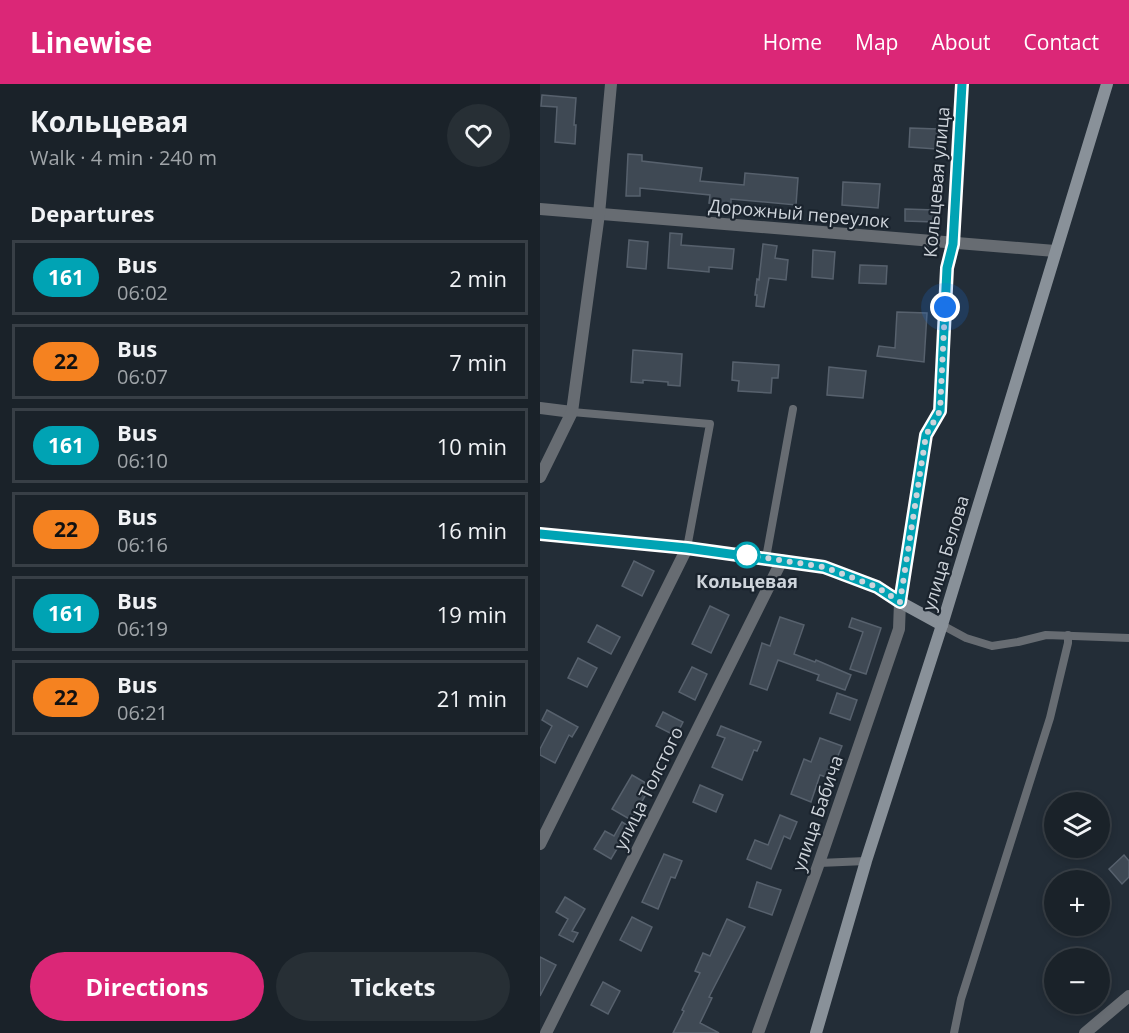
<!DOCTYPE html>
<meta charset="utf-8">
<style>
:root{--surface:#1a2229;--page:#272f35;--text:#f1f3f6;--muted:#9fa4a8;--line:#383f46;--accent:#db2777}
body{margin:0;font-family:"Open Sans",sans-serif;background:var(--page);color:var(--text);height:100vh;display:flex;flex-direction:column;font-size:22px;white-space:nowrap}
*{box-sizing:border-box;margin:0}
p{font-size:20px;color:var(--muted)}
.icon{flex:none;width:33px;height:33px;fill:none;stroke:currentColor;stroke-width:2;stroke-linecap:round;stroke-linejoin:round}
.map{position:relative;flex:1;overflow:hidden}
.sheet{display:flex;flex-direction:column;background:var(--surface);width:540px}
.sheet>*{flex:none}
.badge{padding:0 12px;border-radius:20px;font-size:21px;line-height:39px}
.controls{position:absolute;left:504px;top:708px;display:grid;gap:12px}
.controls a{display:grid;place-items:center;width:66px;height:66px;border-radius:50%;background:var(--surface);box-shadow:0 3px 9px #0003,0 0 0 2px var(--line);font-size:30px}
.you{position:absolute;width:30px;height:30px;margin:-15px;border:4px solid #fff;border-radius:50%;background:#1a73e8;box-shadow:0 0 0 9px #1a73e833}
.map>.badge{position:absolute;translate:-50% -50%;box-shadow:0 0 0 3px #fff}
h2{padding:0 30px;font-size:22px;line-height:54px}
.round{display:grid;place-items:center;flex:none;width:63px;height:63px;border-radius:32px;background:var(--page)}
.summary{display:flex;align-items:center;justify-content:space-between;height:102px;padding:0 30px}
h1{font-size:28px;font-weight:700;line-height:45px}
.action{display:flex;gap:12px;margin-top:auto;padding:12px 30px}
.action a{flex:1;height:69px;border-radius:36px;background:var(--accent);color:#fff;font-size:24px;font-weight:700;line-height:69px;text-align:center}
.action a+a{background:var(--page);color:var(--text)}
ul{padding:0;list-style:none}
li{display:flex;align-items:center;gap:18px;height:75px;margin:0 12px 9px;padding:0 18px;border:3px solid var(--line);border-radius:0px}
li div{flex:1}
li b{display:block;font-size:22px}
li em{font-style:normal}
li .badge{min-width:66px;font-weight:700;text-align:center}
header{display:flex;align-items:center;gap:36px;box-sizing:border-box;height:84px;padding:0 30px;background:var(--accent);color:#fff}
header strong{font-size:28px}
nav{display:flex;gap:33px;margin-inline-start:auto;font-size:21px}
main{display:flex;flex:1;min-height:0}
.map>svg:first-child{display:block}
.building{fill:#3f4954;stroke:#57616d;stroke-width:1.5}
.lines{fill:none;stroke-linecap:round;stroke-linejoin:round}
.lane{stroke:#676c72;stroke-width:8}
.street{stroke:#676c72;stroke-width:12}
.secondary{stroke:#899199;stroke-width:12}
.line-casing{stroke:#fff;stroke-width:14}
.line{stroke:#00a3b4;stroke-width:9}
.walk{stroke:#ced4db;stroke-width:6;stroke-dasharray:0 10.8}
.stop-dot{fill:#fff;stroke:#00a3b4;stroke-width:3}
.labels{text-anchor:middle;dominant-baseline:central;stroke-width:4.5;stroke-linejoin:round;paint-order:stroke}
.street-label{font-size:18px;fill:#ced4db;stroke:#1a232d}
.stop-label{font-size:18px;font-weight:bold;fill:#ced4db;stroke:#1a232d}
</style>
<header>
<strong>Linewise</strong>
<nav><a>Home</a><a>Map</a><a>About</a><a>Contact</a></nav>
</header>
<main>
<section class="sheet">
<div class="summary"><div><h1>Кольцевая</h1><p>Walk · 4 min · 240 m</p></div><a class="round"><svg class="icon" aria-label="heart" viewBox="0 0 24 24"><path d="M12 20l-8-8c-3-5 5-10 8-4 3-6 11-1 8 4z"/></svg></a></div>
<h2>Departures</h2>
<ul>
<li><span class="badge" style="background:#00a3b4;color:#fff">161</span><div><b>Bus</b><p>06:02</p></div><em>2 min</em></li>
<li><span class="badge" style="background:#f58220;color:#111">22</span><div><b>Bus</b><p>06:07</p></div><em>7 min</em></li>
<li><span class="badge" style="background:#00a3b4;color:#fff">161</span><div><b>Bus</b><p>06:10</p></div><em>10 min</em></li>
<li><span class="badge" style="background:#f58220;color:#111">22</span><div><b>Bus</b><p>06:16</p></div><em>16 min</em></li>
<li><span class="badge" style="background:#00a3b4;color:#fff">161</span><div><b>Bus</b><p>06:19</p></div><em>19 min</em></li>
<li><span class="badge" style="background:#f58220;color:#111">22</span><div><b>Bus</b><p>06:21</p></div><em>21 min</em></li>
</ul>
<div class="action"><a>Directions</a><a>Tickets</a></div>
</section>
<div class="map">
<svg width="589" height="949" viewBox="0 0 589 949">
<rect width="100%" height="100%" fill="#232d37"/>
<!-- building -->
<g class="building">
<polygon points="2,11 36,14 34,41 36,41 35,60 15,58 17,23 1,22"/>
<polygon points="370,44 398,45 396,65 369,63"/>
<polygon points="88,70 102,71 102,77 162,84 160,97 204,101 205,89 258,94 256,121 191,115 191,121 169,119 170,111 100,104 100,112 86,112"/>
<polygon points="303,98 340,100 338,124 302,121"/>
<polygon points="365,125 395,126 394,138 365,137"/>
<polygon points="130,149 142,150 141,161 194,165 192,185 169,183 169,188 128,184"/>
<polygon points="89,156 108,158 106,185 87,183"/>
<polygon points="223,160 237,162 235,174 248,176 246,196 229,194 224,223 216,222 217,211 215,211 217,195 219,196"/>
<polygon points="273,166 295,168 293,195 272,193"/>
<polygon points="320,181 347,182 346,200 319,199"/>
<polygon points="357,228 387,229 384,278 337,272 339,262 355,264"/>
<polygon points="93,266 142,270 140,302 128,301 128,298 103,296 103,299 91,298"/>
<polygon points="193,278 239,281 238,294 232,294 231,309 198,307 199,297 192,296"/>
<polygon points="289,283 326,287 323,314 287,311"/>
<polygon points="94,477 114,487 102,512 82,502"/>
<polygon points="170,522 189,531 171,569 152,560"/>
<polygon points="240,533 264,541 254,570 275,578 276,576 311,591 305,606 277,596 279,591 238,576 227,606 210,600 222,559 230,562"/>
<polygon points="312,534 341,544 326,590 310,585 323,548 309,543"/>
<polygon points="57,541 80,553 71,570 48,558"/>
<polygon points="38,574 57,584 47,603 28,594"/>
<polygon points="152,583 167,590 155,616 139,608"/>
<polygon points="297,609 317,616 310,636 290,629"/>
<polygon points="7,626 38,643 32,653 29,651 15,679 0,671 0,665 12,642 2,636"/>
<polygon points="123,628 143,638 136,652 116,642"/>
<polygon points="181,642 221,658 217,667 214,666 202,696 172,683 185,654 177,651"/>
<polygon points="280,654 302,662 289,694 280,691 271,718 251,710 264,675 271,678"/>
<polygon points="92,691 111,702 91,736 72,725"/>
<polygon points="160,701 183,711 176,728 153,718"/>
<polygon points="240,731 257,738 250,755 244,752 231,785 207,775 215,756 228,761"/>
<polygon points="82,738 90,743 71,775 54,765 65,747 74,752"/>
<polygon points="124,770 142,777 135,794 131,793 118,825 102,818"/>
<polygon points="584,771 589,777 589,793 582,800 569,785"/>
<polygon points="217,798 241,806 232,831 209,823"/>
<polygon points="25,813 45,825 32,847 38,849 33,858 19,851 28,835 16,828"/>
<polygon points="92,833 112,843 101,867 80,856"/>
<polygon points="187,835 205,843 169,913 172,914 160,939 179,949 133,949 144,927 142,926 160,889 155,887 163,869 170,872"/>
<polygon points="0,873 16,881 0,912"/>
<polygon points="63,898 80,907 68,930 51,921"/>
</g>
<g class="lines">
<!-- lane -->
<g class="lane">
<polyline points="32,328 170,340 147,464"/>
<polyline points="226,474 253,325"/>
<polyline points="360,518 386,351 400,327 403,261"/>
<polyline points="402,541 426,554 452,562 478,558 506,551 589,554"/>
<polyline points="279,779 326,777"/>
<polyline points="414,949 421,915 510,634 528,559 528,551"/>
</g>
<!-- street -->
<g class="street">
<polyline points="0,125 515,167"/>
<polyline points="403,261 407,184 413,160 422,0"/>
<polyline points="0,324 32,328"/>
<polyline points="0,393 32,328 59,130 71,0"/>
<polyline points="0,760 147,464"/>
<polyline points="6,949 242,476"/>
<polyline points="218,949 279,779 359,545 360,518"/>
<polyline points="545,949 589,912"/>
</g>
<!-- secondary -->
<g class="secondary">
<polyline points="0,450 147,464 284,483 337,503 360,518 402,541"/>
<polyline points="276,949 326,777 402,541 567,0"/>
</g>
</g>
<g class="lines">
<defs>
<polyline id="line" points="0,450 147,464 284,483 337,503 360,518 386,351 400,327 407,184 413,160 422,0"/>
</defs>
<!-- line casing -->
<use href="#line" class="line-casing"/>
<!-- line -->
<use href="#line" class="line"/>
<!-- walk -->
<polyline class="walk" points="207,471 284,483 337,503 360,518 386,351 400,327 405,223"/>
</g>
<!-- markers -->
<circle class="stop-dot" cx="207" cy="471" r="12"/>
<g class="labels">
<!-- street labels -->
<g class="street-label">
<text transform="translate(396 98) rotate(-85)">Кольцевая улица</text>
<text transform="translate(259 129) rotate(5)">Дорожный переулок</text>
<text transform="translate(405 469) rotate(-73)">улица Белова</text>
<text transform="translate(108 704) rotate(-64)">улица Толстого</text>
<text transform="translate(277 729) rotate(-71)">улица Бабича</text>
</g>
<!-- stop labels -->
<g class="stop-label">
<text x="207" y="497">Кольцевая</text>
</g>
</g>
</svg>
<div class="controls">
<a><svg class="icon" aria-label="layers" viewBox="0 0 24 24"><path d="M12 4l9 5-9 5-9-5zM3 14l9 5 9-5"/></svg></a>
<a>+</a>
<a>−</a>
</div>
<div class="you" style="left:405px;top:223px"></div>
</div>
</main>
